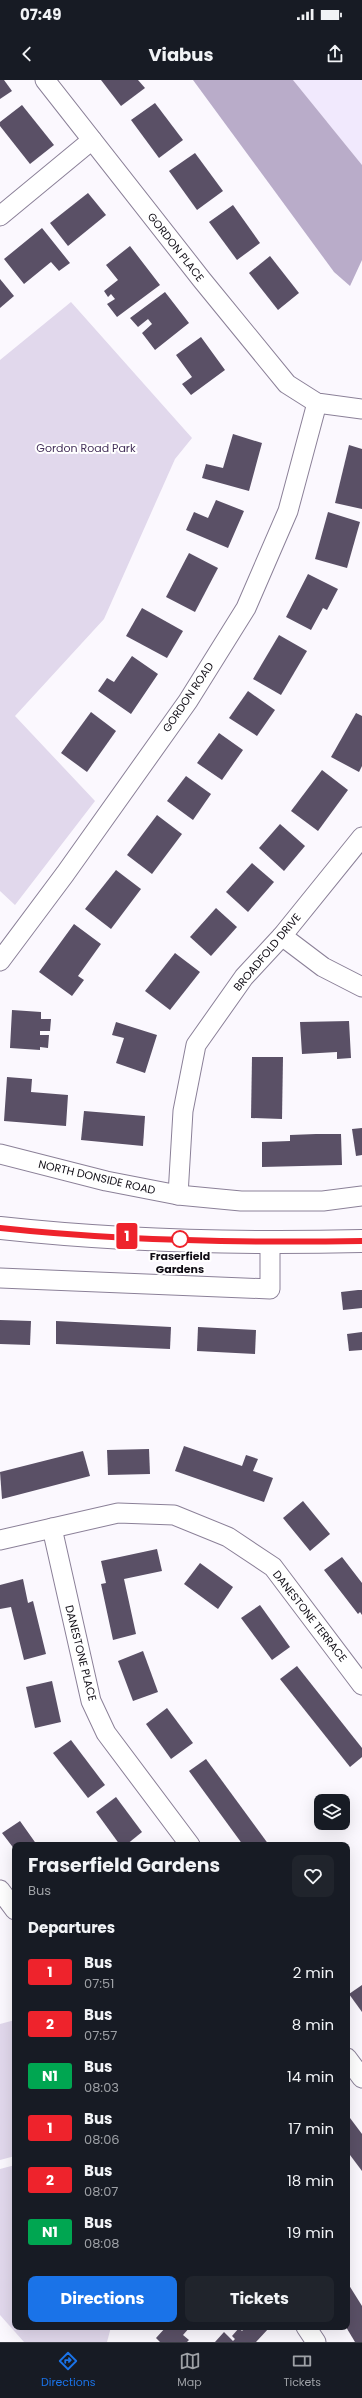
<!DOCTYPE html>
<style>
:root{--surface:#171b24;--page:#20242c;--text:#f1f3f6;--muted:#9ea1a6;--line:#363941;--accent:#1a73e8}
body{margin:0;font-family:Poppins,sans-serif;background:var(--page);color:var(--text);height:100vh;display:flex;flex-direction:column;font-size:15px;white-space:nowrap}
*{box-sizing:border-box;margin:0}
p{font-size:13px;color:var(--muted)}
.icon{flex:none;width:22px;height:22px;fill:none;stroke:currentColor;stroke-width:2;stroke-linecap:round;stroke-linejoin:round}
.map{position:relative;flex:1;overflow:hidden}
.side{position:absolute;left:12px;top:1762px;width:338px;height:488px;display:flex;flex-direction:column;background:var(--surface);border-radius:8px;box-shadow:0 4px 16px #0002}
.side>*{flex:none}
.badge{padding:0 8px;border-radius:3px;font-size:14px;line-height:26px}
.tools{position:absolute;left:314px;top:1714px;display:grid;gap:8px}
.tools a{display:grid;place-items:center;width:36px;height:36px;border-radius:8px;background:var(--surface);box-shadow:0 4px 16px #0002;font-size:20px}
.map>.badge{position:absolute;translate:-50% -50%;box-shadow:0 0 0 2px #fff}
h2{padding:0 16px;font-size:15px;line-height:36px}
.round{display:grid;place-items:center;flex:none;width:42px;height:42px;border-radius:8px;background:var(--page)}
.head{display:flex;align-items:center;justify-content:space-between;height:68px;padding:0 16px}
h1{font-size:19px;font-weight:700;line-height:30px}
.button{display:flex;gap:8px;margin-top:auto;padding:8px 16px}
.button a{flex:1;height:46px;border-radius:8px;background:var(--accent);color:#fff;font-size:16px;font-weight:700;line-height:46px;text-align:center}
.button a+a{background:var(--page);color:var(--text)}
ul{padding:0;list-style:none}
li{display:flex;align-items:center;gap:12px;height:52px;padding:0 16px}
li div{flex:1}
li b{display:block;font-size:15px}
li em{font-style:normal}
li .badge{min-width:44px;font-weight:700;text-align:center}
.status{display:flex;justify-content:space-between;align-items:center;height:28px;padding:0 20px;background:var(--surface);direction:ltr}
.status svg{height:11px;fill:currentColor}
header{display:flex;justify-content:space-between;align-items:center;height:52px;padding:0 16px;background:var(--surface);font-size:18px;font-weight:700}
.menu{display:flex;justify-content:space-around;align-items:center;height:56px;border-top:1px solid var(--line);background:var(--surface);font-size:11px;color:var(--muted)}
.menu a{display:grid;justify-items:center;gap:2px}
.menu .active{color:var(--accent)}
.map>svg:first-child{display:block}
.built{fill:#f1e9fd}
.green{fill:#e1d8ec}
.forest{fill:#b9acc9}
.building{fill:#5a5066}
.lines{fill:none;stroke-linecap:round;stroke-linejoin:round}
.minor-casing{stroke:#8b8098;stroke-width:21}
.secondary-casing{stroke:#8b8098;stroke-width:24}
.minor{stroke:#fff;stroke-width:19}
.secondary{stroke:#fff;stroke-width:22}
.line-casing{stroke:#fff;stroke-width:9}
.line{stroke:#ee232c;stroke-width:6}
.stop-dot{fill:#fff;stroke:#ee232c;stroke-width:2}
.labels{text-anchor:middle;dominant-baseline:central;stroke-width:4;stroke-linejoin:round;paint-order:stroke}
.street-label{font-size:11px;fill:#110e16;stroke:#fff}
.park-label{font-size:11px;fill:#44305a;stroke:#fff}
.stop-label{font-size:11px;font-weight:bold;fill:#110e16;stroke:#fff}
</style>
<div class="status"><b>07:49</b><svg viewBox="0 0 49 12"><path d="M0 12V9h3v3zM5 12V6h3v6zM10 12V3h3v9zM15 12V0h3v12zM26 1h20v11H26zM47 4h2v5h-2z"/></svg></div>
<header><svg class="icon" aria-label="back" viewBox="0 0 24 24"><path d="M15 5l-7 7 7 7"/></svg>Viabus<svg class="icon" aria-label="share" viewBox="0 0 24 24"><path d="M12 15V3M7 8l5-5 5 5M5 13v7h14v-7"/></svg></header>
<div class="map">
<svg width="362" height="2262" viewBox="0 0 362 2262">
<rect width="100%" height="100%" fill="#fbf8fe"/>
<!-- built -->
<polygon class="built" points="293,0 362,0 362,85"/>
<!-- green -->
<g class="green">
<polygon points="71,222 192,358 175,379 104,539 15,636 95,721 15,825 0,811 0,280"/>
<polygon points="15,1940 15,2076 0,2080 0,1944"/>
<polygon points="15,2085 15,2247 111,2247 107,2262 24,2262 0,2235 0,2089"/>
</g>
<!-- forest -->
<polygon class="forest" points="193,0 293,0 362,85 362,180 350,206 334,192"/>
<!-- building -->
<g class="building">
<polygon points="0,0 4,0 12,11 0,19"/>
<polygon points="101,0 138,0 145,8 121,26"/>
<polygon points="155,23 183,60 159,78 131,40"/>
<polygon points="22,25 54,65 30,84 0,46 0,42"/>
<polygon points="195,73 223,111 197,130 169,91"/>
<polygon points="88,113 106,135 68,166 50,143"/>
<polygon points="233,125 260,163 237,180 209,142"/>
<polygon points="42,148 70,183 59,191 51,182 24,204 4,179"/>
<polygon points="130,166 160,205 117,237 107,224 115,219 111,214 108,217 104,211 118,200 106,185"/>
<polygon points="270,176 299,213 278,230 249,193"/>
<polygon points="0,199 14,216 0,228"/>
<polygon points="165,212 189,243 155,270 142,253 152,244 148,239 138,247 130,238"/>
<polygon points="201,257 225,290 191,315 182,304 192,297 176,275"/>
<polygon points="233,354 262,363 249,411 202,398 206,384 223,388"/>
<polygon points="349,365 362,369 362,429 335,423"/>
<polygon points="216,420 244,431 228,468 186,450 194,432 208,438"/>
<polygon points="328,432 360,442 347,488 315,479"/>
<polygon points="189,473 218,488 195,532 166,517"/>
<polygon points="308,494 338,509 327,530 323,528 311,550 286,537"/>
<polygon points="142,528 183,551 167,578 126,556"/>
<polygon points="279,555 307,571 281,615 253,599"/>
<polygon points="132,576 158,594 131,634 98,611 107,598 114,602"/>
<polygon points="248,611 275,630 257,656 229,638"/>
<polygon points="91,632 116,651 87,692 61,673"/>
<polygon points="356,633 362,636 362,686 359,692 331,677"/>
<polygon points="219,653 243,670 222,700 197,683"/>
<polygon points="322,690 348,710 318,751 291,731"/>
<polygon points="186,696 211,714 193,740 167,721"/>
<polygon points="157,735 182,754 152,794 127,775"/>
<polygon points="280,744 305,766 284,791 259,768"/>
<polygon points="252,783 274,802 248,832 226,812"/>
<polygon points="116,790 141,809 111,849 85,829"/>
<polygon points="216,828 237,847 211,876 190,857"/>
<polygon points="74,844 101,864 78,896 84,900 72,916 39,892"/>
<polygon points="175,873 200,892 170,930 145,911"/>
<polygon points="12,930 41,932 41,939 51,939 50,951 40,951 40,955 49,955 48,968 40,967 40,970 10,968"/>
<polygon points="349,941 351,978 337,979 337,972 302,974 300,942"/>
<polygon points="116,942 157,955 145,993 116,983 124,958 112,955"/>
<polygon points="252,977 283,977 282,1039 251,1038"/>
<polygon points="7,997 32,999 31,1012 68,1015 66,1046 4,1041"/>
<polygon points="84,1031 145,1036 143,1066 81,1060"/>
<polygon points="362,1048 362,1075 356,1076 352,1049"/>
<polygon points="316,1054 341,1054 342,1085 262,1087 262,1062 290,1061 290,1055"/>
<polygon points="358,1210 362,1210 362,1228 343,1230 341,1212"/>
<polygon points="0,1240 31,1241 30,1265 0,1264"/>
<polygon points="56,1241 171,1247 170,1269 56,1264"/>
<polygon points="198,1247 256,1250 255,1274 197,1271"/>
<polygon points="362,1252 362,1270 349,1271 347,1254"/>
<polygon points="184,1366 242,1386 246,1375 258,1379 253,1391 273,1398 264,1422 175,1391"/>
<polygon points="149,1369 150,1394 108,1395 107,1370"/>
<polygon points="83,1371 90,1396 2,1419 0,1392"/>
<polygon points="303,1421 330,1454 310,1471 283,1438"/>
<polygon points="157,1469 162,1491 124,1499 136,1554 113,1560 101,1504 106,1503 101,1481"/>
<polygon points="342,1477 362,1503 362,1535 360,1532 358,1534 324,1490"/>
<polygon points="200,1483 233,1507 218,1529 184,1504"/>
<polygon points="23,1499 28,1523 33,1521 46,1574 24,1580 11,1527 0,1529 0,1505"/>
<polygon points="260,1525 290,1567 272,1580 241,1538"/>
<polygon points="143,1571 158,1612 133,1621 118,1581"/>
<polygon points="297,1586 362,1668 362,1677 350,1687 280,1599"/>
<polygon points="52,1601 61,1642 35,1648 26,1607"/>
<polygon points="167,1628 193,1663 171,1679 146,1644"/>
<polygon points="71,1660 105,1705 88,1718 53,1673"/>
<polygon points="206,1679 239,1724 269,1765 243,1765 189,1691"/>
<polygon points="116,1717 142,1752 126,1765 120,1765 96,1732"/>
<polygon points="20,1741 37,1765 15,1765 15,1770 2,1753"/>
<polygon points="362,1905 362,1932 349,1914"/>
<polygon points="347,2034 362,2054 362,2091 347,2071"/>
<polygon points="347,2202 362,2226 362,2262 355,2262 346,2247"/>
<polygon points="166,2247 190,2247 183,2255 189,2260 187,2262 160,2262 156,2258"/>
<polygon points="241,2247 269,2248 256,2262 215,2262 224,2252 233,2261 235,2259 232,2256 239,2248 242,2251 244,2249"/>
</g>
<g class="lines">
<defs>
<g id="minor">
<polyline points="45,0 202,200 287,304 317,323 362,329"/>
<polyline points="0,136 92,60"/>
<polyline points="282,856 323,887 362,907"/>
<polyline points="0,881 65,794 188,621 246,528 288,431 317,323"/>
<polyline points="0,1074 106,1101 178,1115 241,1121 323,1121 362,1116"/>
<polyline points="178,1115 183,1031 196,965 244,897 282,856 362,757"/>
<polyline points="0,1198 270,1209 270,1163"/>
<polyline points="52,1448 91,1621 106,1653 190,1765"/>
<polyline points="0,1460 118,1433 174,1435 228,1457 273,1487 362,1605"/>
<polyline points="0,1810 15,1830"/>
<polyline points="347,1978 362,1998"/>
<polyline points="306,2247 316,2262"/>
</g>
<path id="secondary" d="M 0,1148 C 119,1161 242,1164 362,1161"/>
</defs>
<!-- minor casing -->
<use href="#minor" class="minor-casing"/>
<!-- secondary casing -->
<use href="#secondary" class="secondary-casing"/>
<!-- minor -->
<use href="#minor" class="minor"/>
<!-- secondary -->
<use href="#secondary" class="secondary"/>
</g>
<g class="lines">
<defs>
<path id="line" d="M 0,1148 C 120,1161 242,1163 362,1161"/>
</defs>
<!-- line casing -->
<use href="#line" class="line-casing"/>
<!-- line -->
<use href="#line" class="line"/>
</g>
<!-- markers -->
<circle class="stop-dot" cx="180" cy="1159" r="8"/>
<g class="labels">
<!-- street labels -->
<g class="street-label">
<text transform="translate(176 167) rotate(52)">GORDON PLACE</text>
<text transform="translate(188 617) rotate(-56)">GORDON ROAD</text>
<text transform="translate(267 872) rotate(-50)">BROADFOLD DRIVE</text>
<text transform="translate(97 1097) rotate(13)">NORTH DONSIDE ROAD</text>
<text transform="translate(310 1536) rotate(52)">DANESTONE TERRACE</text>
<text transform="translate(81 1573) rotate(76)">DANESTONE PLACE</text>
</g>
<!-- park labels -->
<g class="park-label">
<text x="86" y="368">Gordon Road Park</text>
</g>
<!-- stop labels -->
<g class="stop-label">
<text x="180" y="1176">Fraserfield<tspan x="180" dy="13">Gardens</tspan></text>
</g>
</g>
</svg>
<div class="tools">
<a><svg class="icon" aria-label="layers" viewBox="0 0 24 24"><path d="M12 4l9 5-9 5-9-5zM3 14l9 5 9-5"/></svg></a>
</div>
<b class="badge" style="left:127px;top:1156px;background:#ee232c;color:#fff">1</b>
<section class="side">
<div class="head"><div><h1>Fraserfield Gardens</h1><p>Bus</p></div><a class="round"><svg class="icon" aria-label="heart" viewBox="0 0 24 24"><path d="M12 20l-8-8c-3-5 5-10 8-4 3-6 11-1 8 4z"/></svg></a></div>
<h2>Departures</h2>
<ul>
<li><span class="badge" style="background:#ee232c;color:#fff">1</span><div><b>Bus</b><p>07:51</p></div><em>2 min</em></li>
<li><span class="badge" style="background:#ee232c;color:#fff">2</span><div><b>Bus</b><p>07:57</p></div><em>8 min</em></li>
<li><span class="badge" style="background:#00a651;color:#fff">N1</span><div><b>Bus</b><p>08:03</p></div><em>14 min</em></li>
<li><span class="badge" style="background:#ee232c;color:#fff">1</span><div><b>Bus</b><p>08:06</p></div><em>17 min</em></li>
<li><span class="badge" style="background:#ee232c;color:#fff">2</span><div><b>Bus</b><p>08:07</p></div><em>18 min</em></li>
<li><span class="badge" style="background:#00a651;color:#fff">N1</span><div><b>Bus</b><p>08:08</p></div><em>19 min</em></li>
</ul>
<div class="button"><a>Directions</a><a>Tickets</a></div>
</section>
</div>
<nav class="menu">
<a class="active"><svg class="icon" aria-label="directions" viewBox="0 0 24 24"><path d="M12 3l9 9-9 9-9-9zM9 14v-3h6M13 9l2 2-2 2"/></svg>Directions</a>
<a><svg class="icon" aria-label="map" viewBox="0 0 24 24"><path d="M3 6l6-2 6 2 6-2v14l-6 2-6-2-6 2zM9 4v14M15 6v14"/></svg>Map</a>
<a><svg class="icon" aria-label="tickets" viewBox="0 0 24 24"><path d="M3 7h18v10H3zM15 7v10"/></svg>Tickets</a>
</nav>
